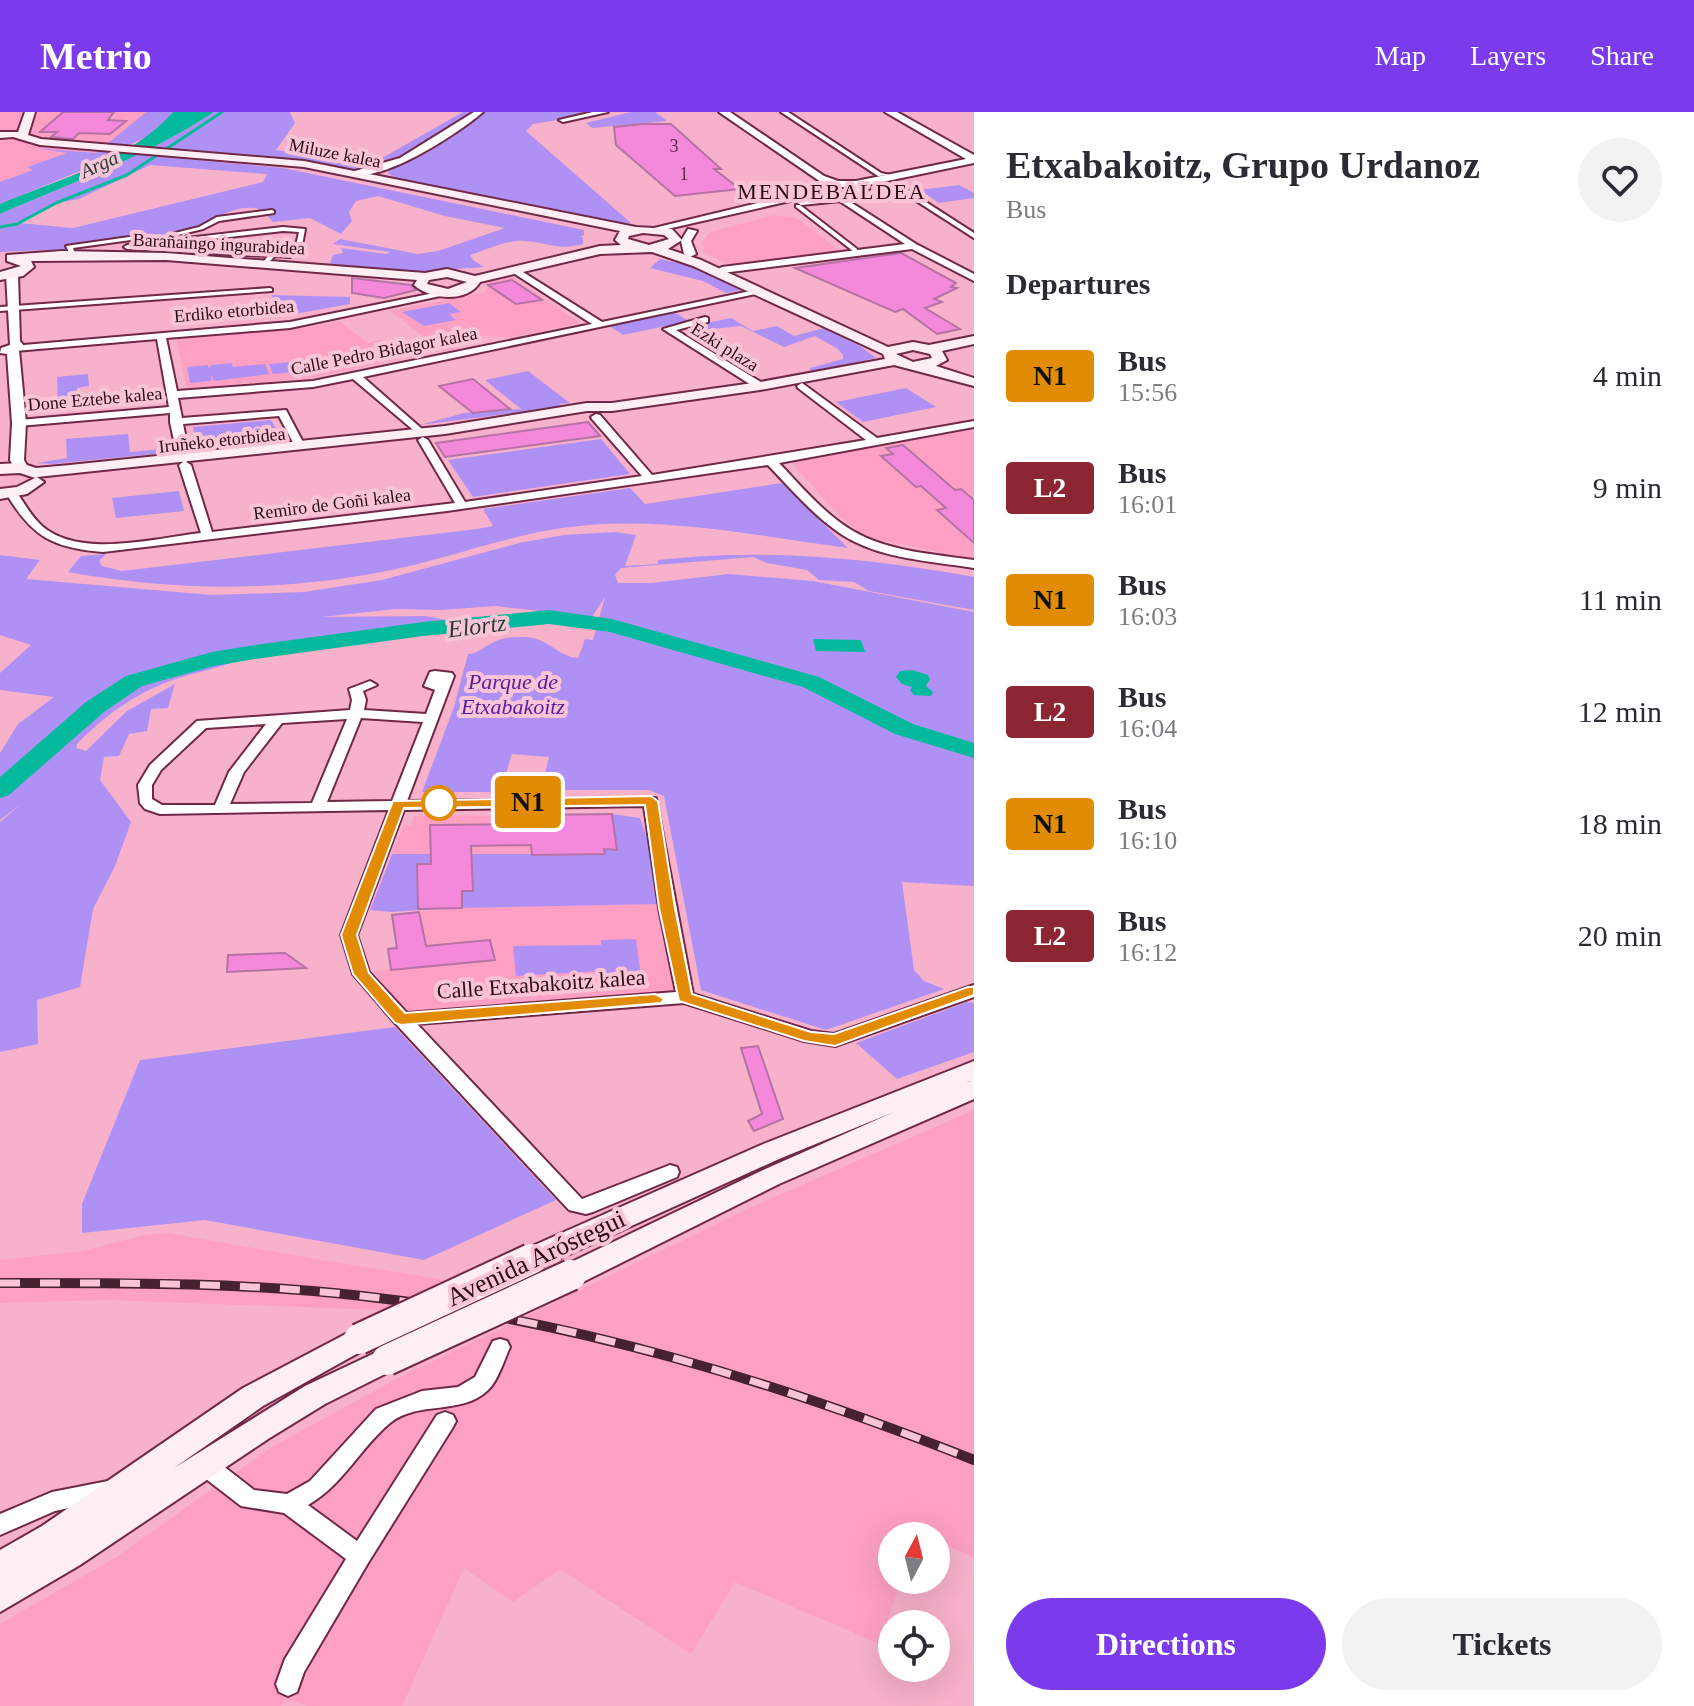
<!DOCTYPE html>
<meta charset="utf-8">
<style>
:root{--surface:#fff;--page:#f2f2f3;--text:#2b2b33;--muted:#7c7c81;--accent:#7c3aed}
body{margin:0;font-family:"Times New Roman",serif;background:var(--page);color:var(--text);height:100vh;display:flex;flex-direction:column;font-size:30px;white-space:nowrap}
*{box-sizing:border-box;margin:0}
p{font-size:26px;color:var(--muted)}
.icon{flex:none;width:44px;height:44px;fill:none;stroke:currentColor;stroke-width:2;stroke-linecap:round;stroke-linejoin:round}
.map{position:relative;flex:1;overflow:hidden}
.details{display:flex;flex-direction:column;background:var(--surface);width:720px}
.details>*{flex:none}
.badge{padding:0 16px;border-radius:6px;font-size:28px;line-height:52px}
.needle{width:52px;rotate:7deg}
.fabs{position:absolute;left:878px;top:1410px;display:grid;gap:16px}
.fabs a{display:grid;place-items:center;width:72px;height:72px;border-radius:50%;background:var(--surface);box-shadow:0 8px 32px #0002;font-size:40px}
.map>.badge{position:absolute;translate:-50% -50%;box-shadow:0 0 0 4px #fff}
h2{padding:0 32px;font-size:30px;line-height:72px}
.round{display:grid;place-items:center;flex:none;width:84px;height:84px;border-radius:42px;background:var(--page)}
.overview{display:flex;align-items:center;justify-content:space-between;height:136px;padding:0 32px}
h1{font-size:38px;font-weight:600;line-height:60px}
.action{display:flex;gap:16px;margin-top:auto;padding:16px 32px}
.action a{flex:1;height:92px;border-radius:48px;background:var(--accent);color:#fff;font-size:32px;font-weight:600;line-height:92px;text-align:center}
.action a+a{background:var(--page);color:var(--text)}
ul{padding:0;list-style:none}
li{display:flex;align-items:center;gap:24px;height:112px;padding:0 32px}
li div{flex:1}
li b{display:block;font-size:30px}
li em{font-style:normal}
li .badge{min-width:88px;font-weight:700;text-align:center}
header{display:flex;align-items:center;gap:48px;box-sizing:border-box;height:112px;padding:0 40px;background:var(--accent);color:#fff}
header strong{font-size:38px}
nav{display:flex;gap:44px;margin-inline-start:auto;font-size:28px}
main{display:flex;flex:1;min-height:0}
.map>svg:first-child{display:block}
.built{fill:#fda0c3}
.green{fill:#af91f6;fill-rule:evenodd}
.water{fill:#05b99c}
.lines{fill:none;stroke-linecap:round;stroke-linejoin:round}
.stream{stroke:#05b99c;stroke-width:3}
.river{fill:#05b99c;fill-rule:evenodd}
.building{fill:#f489db;stroke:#b572a5;stroke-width:2}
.pedestrian-casing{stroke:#702847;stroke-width:4}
.minor-casing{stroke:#702847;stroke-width:4}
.tertiary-casing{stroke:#702847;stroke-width:4}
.secondary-casing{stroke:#702847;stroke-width:4}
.pedestrian{fill:#fff;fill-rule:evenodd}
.minor{fill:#fff;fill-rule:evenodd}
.tertiary{fill:#fff;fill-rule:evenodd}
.secondary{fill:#fdeef3;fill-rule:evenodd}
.rail-casing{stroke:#462230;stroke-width:10}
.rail{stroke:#f9c4d6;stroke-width:7;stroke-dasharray:20;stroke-linecap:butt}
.secondary-bridge-casing{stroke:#702847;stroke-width:34;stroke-linecap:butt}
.secondary-bridge{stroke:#fdeef3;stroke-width:30}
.line{fill:#e28c05;stroke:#fff;stroke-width:2}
.stop-dot{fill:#fff;stroke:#e28c05;stroke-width:4}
.labels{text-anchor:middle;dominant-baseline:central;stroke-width:8;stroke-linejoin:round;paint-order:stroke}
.number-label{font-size:18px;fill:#5c2a49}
.far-street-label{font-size:18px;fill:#2a0b18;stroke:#f9c4d6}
.far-water-label{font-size:20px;font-style:italic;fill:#1f3d35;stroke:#f9c4d6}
.far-quarter-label{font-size:22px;letter-spacing:2px;fill:#2a0b18;stroke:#f9c4d6}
.park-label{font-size:22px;font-style:italic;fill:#571ca1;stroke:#f9c4d6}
.street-label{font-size:22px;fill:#2a0b18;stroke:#f9c4d6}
.water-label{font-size:24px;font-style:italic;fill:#1f3d35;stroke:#f9c4d6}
.near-street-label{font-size:26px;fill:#2a0b18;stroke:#f9c4d6}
</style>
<header>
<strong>Metrio</strong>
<nav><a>Map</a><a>Layers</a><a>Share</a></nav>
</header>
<main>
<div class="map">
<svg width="974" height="1594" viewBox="0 0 974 1594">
<rect width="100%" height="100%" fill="#f7b1ca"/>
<!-- built -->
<g class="built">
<polygon points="0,0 146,0 96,41 75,39 29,54 34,58 0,70"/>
<polygon points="774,103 797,106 840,139 729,153 702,139 705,134 702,131 710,120"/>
<polygon points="511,164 580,211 510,225 475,224 462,227 458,236 443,239 390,199 477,182 484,180 490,170"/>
<polygon points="339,209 368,231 381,228 404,246 309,266 187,276 176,226 304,216"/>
<polygon points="974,317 974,447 871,426 856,418 838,402 791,350"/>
<polygon points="537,703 530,708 532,743 392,742 404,713 411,714 414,704"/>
<polygon points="661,792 674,879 412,901 404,898 373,859 494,848 489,828 426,833 419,800 500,793"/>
<polygon points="974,998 974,1446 936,1428 936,1424 918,1419 916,1424 892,1424 892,1468 901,1468 880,1532 735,1470 691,1542 560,1457 513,1490 464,1456 402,1594 308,1594 286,1587 281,1594 0,1594 0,1512 115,1446 272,1335 398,1266 754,1094"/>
<polygon points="168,1121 327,1149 445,1168 382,1198 106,1188 0,1191 0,1148 82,1139 145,1123"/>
</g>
<!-- green -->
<g class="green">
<polygon points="146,0 173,0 153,22 131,32 116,44 0,92 0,70 33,58 27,55 67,41 36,36 96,41"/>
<path d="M 214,0 L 290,0 L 295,11 L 276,38 L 375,50 L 463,0 L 606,0 L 533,12 L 526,19 L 631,111 L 602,109 L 397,68 L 388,61 L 395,49 L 364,59 L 284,46 L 182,37 L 174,38 L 162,45 L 283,56 L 584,118 L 584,123 L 580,125 L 583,126 L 583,132 C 555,139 551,131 526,129 C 508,127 488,137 470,143 L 473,148 L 484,155 L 415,160 L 329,154 L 333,143 L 343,141 L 341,136 L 386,142 L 390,140 L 333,132 L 340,127 L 418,142 L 438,139 L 505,116 L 445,104 L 378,84 L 356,89 L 349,100 L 352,109 L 341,122 L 310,106 L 273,110 C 267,103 263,97 254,96 C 232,94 215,108 196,116 C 162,129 106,128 68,132 L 68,137 L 0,140 L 0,102 C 73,70 148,44 214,0 ZM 150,53 L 267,62 L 263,70 L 73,116 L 19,111 L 56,91 L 79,87 Z"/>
<polygon points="631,0 655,0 667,9 592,16 586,11"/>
<polygon points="959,73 974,81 974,86 939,91 920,78"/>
<polygon points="660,147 691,154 742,178 726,181 703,169 650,156"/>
<polygon points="272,183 350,185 350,192 278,205"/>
<polygon points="449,191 461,200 449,202 456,208 424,214 402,200"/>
<polygon points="674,200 689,209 623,223 609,214"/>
<polygon points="731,206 753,219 777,214 794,224 824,216 860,234 876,246 811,260 810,256 843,247 843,243 838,237 815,224 784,235 741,214 703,218 692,214"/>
<polygon points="324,247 329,257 273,262 269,252"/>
<polygon points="232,251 233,255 265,252 269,262 214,269 211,263 211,269 190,271 187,255 208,253 209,257 211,253"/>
<polygon points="528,259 570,291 559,292 561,295 420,313 464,301 521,297 485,268"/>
<polygon points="88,262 89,274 77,276 77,289 58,291 57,265"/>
<polygon points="906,276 936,295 863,310 836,290"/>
<polygon points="271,308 282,327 197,336 193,315"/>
<polygon points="128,322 130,340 163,337 164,341 52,352 37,351 67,346 66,327"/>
<polygon points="601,327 630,362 473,385 448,348"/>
<path d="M 782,371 L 848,436 C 757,424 662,403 570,415 C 505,423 445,448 381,460 C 277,480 172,479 68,460 L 81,444 L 106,442 L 99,449 L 102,454 L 122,459 L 477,417 L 493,414 L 483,397 L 630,376 L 645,392 Z"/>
<polygon points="179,379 184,399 116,406 112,386"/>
<path d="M 615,420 L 636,423 L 625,454 L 658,452 L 658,448 C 766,436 868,446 974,465 L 974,498 L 869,479 L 854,470 L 819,468 L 807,458 L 767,451 L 753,445 L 621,456 L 615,463 L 618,471 L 651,471 L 729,462 L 813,469 L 974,500 L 974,774 L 902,770 L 914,858 L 924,869 L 944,877 L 826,918 L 701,878 L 664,684 L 649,678 L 541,678 L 549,645 L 512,642 L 500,680 L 422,680 L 454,595 L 468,542 C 478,542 486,533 496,529 C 505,525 517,525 527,525 C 549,527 559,545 578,546 L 585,527 L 593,528 L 605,485 L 592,505 L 495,494 L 441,498 L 395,497 L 322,505 L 426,504 L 469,513 L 255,540 C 232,553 210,557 185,564 C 142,577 108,600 77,632 L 76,636 L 86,639 L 127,599 L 175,572 L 168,596 L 151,597 L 147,619 L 129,622 L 119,644 L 104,645 L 100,668 L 131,710 L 115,754 L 93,797 L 80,875 L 37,888 L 38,932 L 0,940 L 0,710 L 21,692 L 0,708 L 0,641 L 18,612 L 54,585 L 0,578 L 0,561 L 31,533 L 0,523 L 0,443 L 40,448 L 26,467 L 212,483 L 304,480 L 382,468 L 519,431 L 564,423 Z"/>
<polygon points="612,702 640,706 652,740 661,792 462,796 462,779 473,778 472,757 436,797 391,800 370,798 392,742 604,742 604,737 617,737"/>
<polygon points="636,827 642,872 604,874 602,859 516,864 513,834 601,833 601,828"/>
<polygon points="967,890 974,891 974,940 897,967 856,931"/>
<polygon points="395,915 556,1088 424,1148 205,1108 82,1121 82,1092 140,948"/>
</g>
<!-- water -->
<g class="water">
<path d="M 173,0 L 214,0 C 148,44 73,70 0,102 L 0,92 C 60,66 129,50 173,0 Z"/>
<polygon points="813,527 861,528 865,540 816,539"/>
<polygon points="912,558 928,563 930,567 926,574 933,580 931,584 914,583 910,578 912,575 902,572 896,565 900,559"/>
</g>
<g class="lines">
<!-- stream -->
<polyline class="stream" points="0,115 17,112 56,91 127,63 222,0"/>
<!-- river -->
<polygon class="river" points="549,498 612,507 819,565 913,612 974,631 974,646 895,622 803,575 610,520 549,512 423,524 255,547 214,554 142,574 104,600 9,683 0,686 0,665 86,590 126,564 212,540 255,533 423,510"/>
</g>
<!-- building -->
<g class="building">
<polygon points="63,0 114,0 108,8 126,9 110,22 79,21 73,27 51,25 57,20 40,20"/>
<polygon points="643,12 671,12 721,57 714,57 740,77 675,84 616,33 614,15"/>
<polygon points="901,141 956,171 951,175 957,176 934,187 942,190 925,196 960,217 937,222 903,197 895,200 795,156"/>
<polygon points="352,166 411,173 416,178 384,186 352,181"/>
<polygon points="512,168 542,188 516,192 488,173"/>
<polygon points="473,267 510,297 473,301 439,274"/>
<polygon points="588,310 600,324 445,345 436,331"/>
<polygon points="903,333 955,378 961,377 974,388 974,431 937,398 946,396 921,374 916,375 881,344 893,342 886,336"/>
<polygon points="612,702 617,738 604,737 605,742 532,743 531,733 471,734 473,779 462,779 462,796 418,797 417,752 431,752 430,713 525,712 537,703"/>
<polygon points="419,800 426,834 490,828 495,848 391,858 388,837 397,836 392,803"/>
<polygon points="285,841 306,856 227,860 228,843"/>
<polygon points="758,934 783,1007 754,1019 748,1009 762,1002 741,936"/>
</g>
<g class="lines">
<defs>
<g id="pedestrian">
<polygon points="781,0 788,0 881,61 890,63 878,64"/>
<polygon points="900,71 905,72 901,74 974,121 974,126 893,74"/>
<polygon points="796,93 800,93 857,137 857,139 853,139 796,95"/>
<polygon points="272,98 274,99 274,101 219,109 203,117 178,123 175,121 199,115 217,105"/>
<path d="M 283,115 L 305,117 L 301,139 L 290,145 L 275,144 L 264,155 L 261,153 L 268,144 L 127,137 L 124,135 L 127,133 ZM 283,119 L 299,120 L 295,138 L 289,141 L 151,134 Z"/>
<polygon points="136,124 139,126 138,127 73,136 74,139 71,141 69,140 66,134"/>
<polygon points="270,176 272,177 272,179 0,199 0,195"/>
</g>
<g id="minor">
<path d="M 474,0 L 483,0 C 459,21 379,74 348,61 L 400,46 Z"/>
<polygon points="593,0 608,0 563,10 559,8"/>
<polygon points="841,84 916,132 974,162 974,169 912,137 722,161 717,158 722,155 905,132 838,88"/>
<path d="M 515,155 L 602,210 L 760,177 L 765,180 L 363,265 L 422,317 L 422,321 L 418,322 L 353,267 L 313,275 L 178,286 L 182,306 L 286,298 L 305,334 L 296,336 L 279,304 L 183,312 L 190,347 L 186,350 L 191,353 L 212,420 L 455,391 L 418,328 L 423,325 L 428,328 L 465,390 L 642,364 L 592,307 L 591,305 L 596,302 L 600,303 L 652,363 L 866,328 L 798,276 L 797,274 L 802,271 L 877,326 L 974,309 L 974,315 L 779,351 C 802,375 824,402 853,419 C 889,440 934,442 974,448 L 974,456 C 930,449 879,447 841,422 C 813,403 791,377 768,353 L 447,399 L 103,440 C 53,436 32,425 6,381 L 16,379 C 24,391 31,404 42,414 C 80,447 155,426 201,421 L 179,353 L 183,350 L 178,347 L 170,310 L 170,301 L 19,314 L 14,311 L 19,308 L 169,295 L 157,227 L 15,239 L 10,236 L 12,234 L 290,210 L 454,177 L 459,180 L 290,216 L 166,226 L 177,279 L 313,269 L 592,212 L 512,160 L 512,156 Z"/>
<polygon points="705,205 708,206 708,210 676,218 764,272 764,276 756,276 663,217"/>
<path d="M 435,559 L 452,561 L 454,564 L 407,689 L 656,686 L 693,882 L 811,919 L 834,922 L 974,873 L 974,885 L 835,934 L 804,929 L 684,891 L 417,912 L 582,1087 L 670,1053 L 677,1055 L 679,1060 L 677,1065 L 593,1100 L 586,1102 L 569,1098 L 395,911 L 353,862 L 341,823 L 389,698 L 160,702 L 145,697 L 140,691 L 138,673 L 150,653 L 197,609 L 350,598 L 352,588 L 349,577 L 370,569 L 377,573 L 363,579 L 366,588 L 364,598 L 426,602 L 435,578 L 424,574 L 430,560 ZM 361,606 L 423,610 L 392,689 L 327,690 ZM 347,607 L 312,691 L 230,692 L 244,660 L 282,611 ZM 266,612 L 229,660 L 215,693 L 162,693 L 152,687 L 152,673 L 161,658 L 206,616 ZM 644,694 L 659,796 L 676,880 L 407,901 L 369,860 L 357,823 L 404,698 Z"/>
<path d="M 500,1227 L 507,1229 L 510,1235 C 504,1248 498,1269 488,1278 C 461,1304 418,1288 390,1311 C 360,1336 343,1373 308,1393 L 357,1429 L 437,1303 L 445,1300 L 453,1303 L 456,1309 L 453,1315 L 368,1451 L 304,1560 L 297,1580 L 288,1584 L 279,1580 L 276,1572 L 285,1547 L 346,1447 L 284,1401 L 241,1394 L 197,1360 L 194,1353 L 197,1346 L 205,1343 L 213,1346 L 254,1378 L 287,1382 L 310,1369 L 376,1297 L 422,1279 L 458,1275 L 475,1265 L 493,1229 Z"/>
<polygon points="108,1369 116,1372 119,1379 116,1386 55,1399 0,1423 0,1402 52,1380"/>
</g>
<g id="tertiary">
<polygon points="719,0 730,0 824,64 838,69 856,69 966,47 885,0 897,0 974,43 974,51 868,73 869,77 841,89 801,93 796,90 839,83 857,75 826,75 803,86 654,120 654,116 795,82 821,70"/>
<polygon points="688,117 697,119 691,129 696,142 690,145 684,142 681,129"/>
<polygon points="12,160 18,163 20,229 24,234 19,238 26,311 24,348 28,356 21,360 16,359 10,348 12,311 7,242 0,241 1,236 10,233 6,163"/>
</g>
<g id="secondary">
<path d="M 25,0 L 35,0 L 28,23 L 41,27 L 304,49 L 636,115 L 672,117 L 682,128 L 668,137 L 701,148 L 888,235 L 913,230 L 929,233 L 974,224 L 974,232 L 942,239 L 947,248 L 936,254 L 974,266 L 974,274 L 894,253 L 760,278 L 612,299 L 587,299 L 445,322 L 37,365 L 44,370 L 27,382 L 0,387 L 0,377 L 17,375 L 35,366 L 20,361 L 0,362 L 0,352 L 21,351 L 36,356 L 70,353 L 445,314 L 587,291 L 612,291 L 760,270 L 885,247 L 883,242 L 693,154 L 652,140 L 600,142 L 480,170 C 468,191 430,188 414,173 L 417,168 L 166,148 L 31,149 L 34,155 L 23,164 L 0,168 L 0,160 L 21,154 L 7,149 L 7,143 L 62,139 L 166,141 L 425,161 L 447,157 L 475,164 L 600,134 L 621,133 L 615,128 L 620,119 L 304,55 L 40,33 L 13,25 L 0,26 L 0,20 L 18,20 ZM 643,121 L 664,123 L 669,127 L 649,133 L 628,127 L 629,124 ZM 447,165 L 467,170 L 448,177 L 427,172 L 429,168 ZM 913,238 L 930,242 L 932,246 L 913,250 L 896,242 Z"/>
<polygon points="974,949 974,968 967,970 974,968 974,987 779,1072 581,1171 571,1174 561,1171 557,1163 561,1155 761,1059 894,1000 779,1047 541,1155 531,1158 521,1155 517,1147 521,1139 761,1033"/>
<polygon points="359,1215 369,1219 373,1227 369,1235 263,1294 174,1356 305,1274 377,1240 387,1236 397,1240 401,1248 397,1256 325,1292 268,1327 80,1453 0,1500 0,1438 42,1414 243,1276"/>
</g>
</defs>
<!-- pedestrian casing -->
<use href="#pedestrian" class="pedestrian-casing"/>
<!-- minor casing -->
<use href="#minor" class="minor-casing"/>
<!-- tertiary casing -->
<use href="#tertiary" class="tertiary-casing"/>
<!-- secondary casing -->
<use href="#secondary" class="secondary-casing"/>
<!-- pedestrian -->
<use href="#pedestrian" class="pedestrian"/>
<!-- minor -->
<use href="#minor" class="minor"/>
<!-- tertiary -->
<use href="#tertiary" class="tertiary"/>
<!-- secondary -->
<use href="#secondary" class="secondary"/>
<defs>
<path id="rail" d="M 0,1171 C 121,1171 242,1170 362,1184 C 574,1208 777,1270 974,1348"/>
</defs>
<!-- rail casing -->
<use href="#rail" class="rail-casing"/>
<!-- rail -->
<use href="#rail" class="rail"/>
<defs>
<g id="secondary-bridge">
<polyline points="359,1227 531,1147"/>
<polyline points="387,1248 571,1163"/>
</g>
</defs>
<!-- secondary-bridge casing -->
<use href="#secondary-bridge" class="secondary-bridge-casing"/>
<!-- secondary-bridge -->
<use href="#secondary-bridge" class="secondary-bridge"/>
</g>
<!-- line -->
<polygon class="line" points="651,684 658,689 675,796 692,882 811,920 834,922 968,875 974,875 974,883 835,934 804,929 679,889 659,796 645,693 404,696 357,823 369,861 405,901 655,882 664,887 661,891 401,913 395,911 353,862 341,823 393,689"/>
<!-- markers -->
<circle class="stop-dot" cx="439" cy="691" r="16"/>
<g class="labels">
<!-- number labels -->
<g class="number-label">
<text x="674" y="34">3</text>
<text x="684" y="62">1</text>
</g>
<!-- far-street labels -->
<g class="far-street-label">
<text transform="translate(335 41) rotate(11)">Miluze kalea</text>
<text transform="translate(219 132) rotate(3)">Barañaingo ingurabidea</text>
<text transform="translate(234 199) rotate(-5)">Erdiko etorbidea</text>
<text transform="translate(725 235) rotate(32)">Ezki plaza</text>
<text transform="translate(384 239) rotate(-11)">Calle Pedro Bidagor kalea</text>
<text transform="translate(95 287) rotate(-5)">Done Eztebe kalea</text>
<text transform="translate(222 328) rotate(-6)">Iruñeko etorbidea</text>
<text transform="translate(332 392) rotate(-7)">Remiro de Goñi kalea</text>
</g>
<!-- far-water labels -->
<g class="far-water-label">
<text transform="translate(99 52) rotate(-24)">Arga</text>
</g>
<!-- far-quarter labels -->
<g class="far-quarter-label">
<text x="832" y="79">MENDEBALDEA</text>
</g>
<!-- park labels -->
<g class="park-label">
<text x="513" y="569">Parque de<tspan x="513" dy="25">Etxabakoitz</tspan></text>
</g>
<!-- street labels -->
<g class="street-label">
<text transform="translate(541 872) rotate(-4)">Calle Etxabakoitz kalea</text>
</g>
<!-- water labels -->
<g class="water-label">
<text transform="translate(477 514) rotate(-7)">Elortz</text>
</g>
<!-- near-street labels -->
<g class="near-street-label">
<text transform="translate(536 1146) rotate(-25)">Avenida Aróstegui</text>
</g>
</g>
</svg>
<div class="fabs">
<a><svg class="needle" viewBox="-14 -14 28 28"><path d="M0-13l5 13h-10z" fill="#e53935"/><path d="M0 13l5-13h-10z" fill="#7c7c81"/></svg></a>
<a><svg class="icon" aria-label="locate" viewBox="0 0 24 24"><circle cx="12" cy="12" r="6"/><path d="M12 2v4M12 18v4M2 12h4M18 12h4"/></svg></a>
</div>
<b class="badge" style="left:528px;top:690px;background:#e28c05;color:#111">N1</b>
</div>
<section class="details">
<div class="overview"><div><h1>Etxabakoitz, Grupo Urdanoz</h1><p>Bus</p></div><a class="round"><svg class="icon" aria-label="heart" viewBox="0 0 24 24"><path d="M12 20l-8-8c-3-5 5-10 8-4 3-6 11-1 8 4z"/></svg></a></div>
<h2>Departures</h2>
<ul>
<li><span class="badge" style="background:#e28c05;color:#111">N1</span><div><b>Bus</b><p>15:56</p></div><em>4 min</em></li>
<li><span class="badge" style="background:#8c2633;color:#fff">L2</span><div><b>Bus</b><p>16:01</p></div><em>9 min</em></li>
<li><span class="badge" style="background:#e28c05;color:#111">N1</span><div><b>Bus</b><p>16:03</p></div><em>11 min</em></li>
<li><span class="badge" style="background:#8c2633;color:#fff">L2</span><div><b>Bus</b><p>16:04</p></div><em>12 min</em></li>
<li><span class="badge" style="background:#e28c05;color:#111">N1</span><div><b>Bus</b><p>16:10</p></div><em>18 min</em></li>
<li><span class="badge" style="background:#8c2633;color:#fff">L2</span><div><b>Bus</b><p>16:12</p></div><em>20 min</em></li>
</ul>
<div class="action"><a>Directions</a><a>Tickets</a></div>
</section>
</main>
